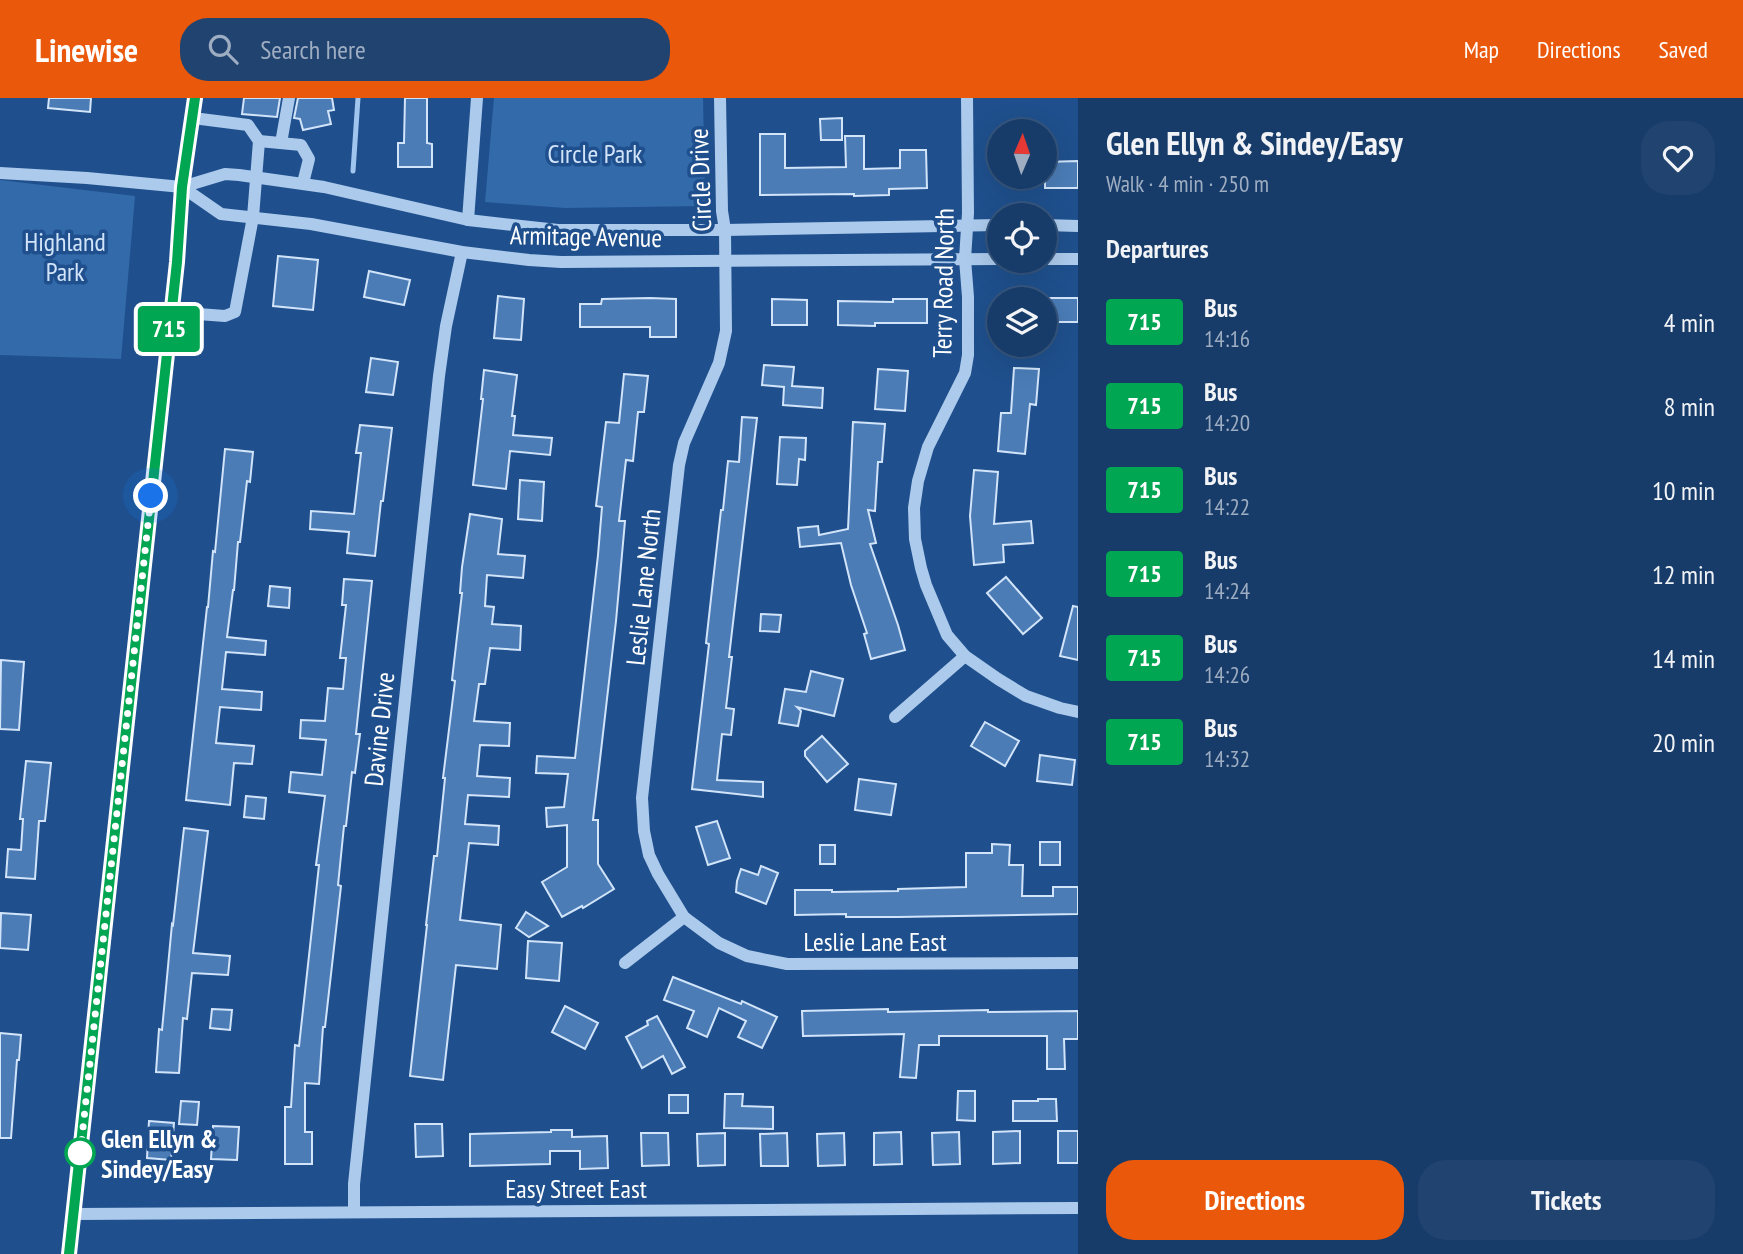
<!DOCTYPE html>
<meta charset="utf-8">
<style>
:root{--surface:#173c6a;--page:#204370;--text:#f1f3f6;--muted:#9eadc1;--line:#36567e;--accent:#ea580c}
body{margin:0;font-family:"PT Sans Narrow",sans-serif;background:var(--page);color:var(--text);height:100vh;display:flex;flex-direction:column;font-size:26px;white-space:nowrap}
*{box-sizing:border-box;margin:0}
p{font-size:23px;color:var(--muted)}
.icon{flex:none;width:38px;height:38px;fill:none;stroke:currentColor;stroke-width:2;stroke-linecap:round;stroke-linejoin:round}
.map{position:relative;flex:1;overflow:hidden}
.sheet{display:flex;flex-direction:column;background:var(--surface);width:665px}
.sheet>*{flex:none}
.badge{padding:0 14px;border-radius:5px;font-size:24px;line-height:46px}
.needle{width:46px;rotate:2deg}
.fabs{position:absolute;left:987px;top:21px;display:grid;gap:14px}
.fabs a{display:grid;place-items:center;width:70px;height:70px;border-radius:50%;background:var(--surface);box-shadow:0 7px 28px #0002,0 0 0 2px var(--line);font-size:35px}
.you{position:absolute;width:35px;height:35px;margin:-18px;border:5px solid #fff;border-radius:50%;background:#1a73e8;box-shadow:0 0 0 10px #1a73e833}
.map>.badge{position:absolute;translate:-50% -50%;box-shadow:0 0 0 4px #fff}
h2{padding:0 28px;font-size:26px;line-height:63px}
.round{display:grid;place-items:center;flex:none;width:74px;height:74px;border-radius:28px;background:var(--page)}
.headline{display:flex;align-items:center;justify-content:space-between;height:119px;padding:0 28px}
h1{font-size:33px;font-weight:700;line-height:52px}
.button{display:flex;gap:14px;margin-top:auto;padding:14px 28px}
.button a{flex:1;height:80px;border-radius:28px;background:var(--accent);color:#fff;font-size:28px;font-weight:700;line-height:80px;text-align:center}
.button a+a{background:var(--page);color:var(--text)}
ul{padding:0;list-style:none}
li{display:flex;align-items:center;gap:21px;height:84px;padding:0 28px}
li div{flex:1}
li b{display:block;font-size:26px}
li em{font-style:normal}
li .badge{min-width:77px;font-weight:700;text-align:center}
header{display:flex;align-items:center;gap:42px;box-sizing:border-box;height:98px;padding:0 35px;background:var(--accent);color:#fff}
header strong{font-size:33px}
nav{display:flex;gap:38px;margin-inline-start:auto;font-size:24px}
.search{width:490px;height:63px;background:var(--page);display:flex;align-items:center;gap:18px;box-sizing:border-box;padding:0 24px;border-radius:28px;color:var(--muted);font-size:26px}
main{display:flex;flex:1;min-height:0}
.map>svg:first-child{display:block}
.green{fill:#326aaa}
.lines{fill:none;stroke-linecap:round;stroke-linejoin:round}
.stream{stroke:#a0c5ee;stroke-width:5}
.building{fill:#4b7cb6;stroke:#d2e4f9;stroke-width:2}
.minor{stroke:#accaec;stroke-width:12}
.line-casing{stroke:#fff;stroke-width:16}
.line{stroke:#00a651;stroke-width:10}
.walk{stroke:#fff;stroke-width:7;stroke-dasharray:0 12.6}
.stop-dot{fill:#fff;stroke:#00a651;stroke-width:3.5}
.labels{text-anchor:middle;dominant-baseline:central;stroke-width:7;stroke-linejoin:round;paint-order:stroke}
.park-label{font-size:26px;fill:#d2e4f9;stroke:#1f508d}
.street-label{font-size:26px;fill:#fff;stroke:#1f508d}
.stop-label{font-size:26px;font-weight:bold;fill:#fff;stroke:#1f508d;text-anchor:start}
</style>
<header>
<strong>Linewise</strong>
<div class="search"><svg class="icon" aria-label="search" viewBox="0 0 24 24"><circle cx="10" cy="10" r="6"/><path d="M15 15l6 6"/></svg>Search here</div>
<nav><a>Map</a><a>Directions</a><a>Saved</a></nav>
</header>
<main>
<div class="map">
<svg width="1078" height="1156" viewBox="0 0 1078 1156">
<rect width="100%" height="100%" fill="#1f508d"/>
<!-- green -->
<g class="green">
<polygon points="494,0 703,0 705,108 565,110 485,104"/>
<polygon points="0,82 135,98 121,261 0,257"/>
</g>
<g class="lines">
<!-- stream -->
<polyline class="stream" points="353,73 358,0"/>
</g>
<!-- building -->
<g class="building">
<polygon points="49,0 91,0 90,14 48,10"/>
<polygon points="244,0 280,0 277,19 242,16"/>
<polygon points="298,0 332,0 334,12 328,13 331,26 303,32 300,21 294,20"/>
<polygon points="405,0 427,0 427,45 432,46 432,69 398,69 398,45 404,45"/>
<polygon points="842,20 842,42 821,42 820,21"/>
<polygon points="760,36 785,36 785,70 846,69 845,38 864,38 864,71 900,70 900,52 926,52 927,90 889,91 889,97 854,98 854,96 760,97"/>
<polygon points="1078,63 1078,90 1045,90 1045,64"/>
<polygon points="278,158 318,162 313,212 273,208"/>
<polygon points="369,173 410,182 404,207 364,199"/>
<polygon points="498,198 524,201 521,242 494,240"/>
<polygon points="650,200 676,201 676,239 650,239 650,229 580,229 580,206 601,206 602,201"/>
<rect x="1045" y="200" width="33" height="24"/>
<polygon points="772,201 807,202 807,227 772,227"/>
<polygon points="893,201 927,201 927,225 875,225 875,228 838,227 838,203 893,204"/>
<polygon points="371,260 398,264 393,297 366,294"/>
<polygon points="764,267 794,269 792,288 823,290 822,310 783,307 784,289 762,287"/>
<polygon points="1014,270 1039,271 1036,307 1030,306 1025,356 998,353 1001,315 1011,315"/>
<polygon points="878,271 908,273 905,313 875,311"/>
<polygon points="484,272 517,277 512,318 515,318 513,337 552,340 550,357 510,353 506,391 473,387 483,301 481,301"/>
<polygon points="624,276 648,278 644,314 638,314 633,363 626,362 619,423 625,423 616,523 593,722 598,722 598,766 614,791 583,810 582,808 562,819 542,784 567,769 567,727 547,729 546,710 564,709 568,676 536,675 537,658 575,660 598,457 602,409 596,408 606,324 619,325"/>
<polygon points="742,319 757,320 729,559 732,559 726,610 734,611 731,637 722,636 717,682 763,684 763,699 692,691 709,546 706,545 721,412 723,412 728,363 739,364"/>
<polygon points="853,324 885,326 882,364 878,364 875,413 868,412 876,445 870,446 898,527 905,552 871,561 864,536 867,535 851,487 841,445 800,449 798,430 818,428 819,437 848,431"/>
<polygon points="360,327 392,330 383,403 381,403 375,458 347,455 349,434 310,431 311,413 354,416 361,355 356,355"/>
<polygon points="780,339 806,340 805,362 799,361 797,387 777,386"/>
<polygon points="225,351 253,354 250,384 247,383 240,444 238,444 234,492 233,492 227,539 266,543 265,557 226,554 222,591 262,594 261,612 220,609 216,645 254,648 252,666 234,665 230,707 186,702 207,509 208,509 213,453 215,454"/>
<polygon points="974,372 998,374 994,426 1031,423 1033,445 1003,447 1004,464 974,467 970,418"/>
<polygon points="520,382 544,384 542,423 518,421"/>
<polygon points="470,416 502,421 498,456 525,458 523,480 487,477 485,508 494,509 492,526 521,528 520,552 490,550 485,586 479,586 474,623 510,625 509,648 480,647 477,678 510,680 509,699 468,697 465,726 499,728 498,747 469,745 460,822 501,827 497,871 456,867 443,982 410,978 427,827 426,827 434,758 437,758 445,680 443,680 455,583 452,582 462,495 460,495 462,469"/>
<polygon points="1006,479 1042,520 1023,536 987,495"/>
<polygon points="344,481 372,483 356,636 360,636 355,675 352,674 346,728 344,728 338,787 341,788 325,929 323,929 319,986 305,985 305,1034 312,1034 312,1066 285,1066 285,1009 291,1009 295,947 299,948 319,767 316,767 325,698 289,694 291,674 322,677 326,642 300,640 301,622 325,623 328,590 343,591 346,560 340,560 346,507 342,507"/>
<polygon points="270,488 290,490 289,510 268,508"/>
<polygon points="1073,508 1078,509 1078,562 1060,558"/>
<polygon points="761,516 781,517 779,534 760,533"/>
<polygon points="1,562 24,564 19,632 0,631"/>
<polygon points="811,573 843,581 834,618 797,609 801,613 798,628 779,625 785,591 806,594"/>
<polygon points="985,624 1019,643 1005,668 971,648"/>
<polygon points="822,638 848,666 827,684 805,658 805,653"/>
<polygon points="1040,657 1075,662 1072,687 1037,683"/>
<polygon points="26,663 51,665 45,723 39,723 35,781 6,779 8,751 21,752 23,721 20,721"/>
<polygon points="859,681 896,686 891,717 855,712"/>
<polygon points="246,698 266,700 264,721 244,719"/>
<polygon points="717,723 730,760 708,767 696,729"/>
<polygon points="184,730 208,733 193,855 230,858 228,877 192,875 187,921 183,920 179,975 156,974 159,931 162,932 172,826 173,827"/>
<rect x="1040" y="744" width="20" height="23"/>
<polygon points="992,746 1010,747 1009,767 1023,767 1022,798 1053,798 1053,789 1078,789 1078,816 898,819 846,819 846,816 795,817 795,792 832,792 832,794 898,793 898,791 966,789 966,755 992,755"/>
<rect x="820" y="747" width="15" height="19"/>
<polygon points="761,768 778,775 766,806 736,794 737,783 741,771 758,777"/>
<polygon points="526,814 548,828 529,839 516,830"/>
<polygon points="1,815 31,817 28,852 0,850"/>
<polygon points="528,843 562,845 559,883 526,880"/>
<polygon points="673,879 741,906 742,903 777,919 762,950 738,939 746,923 719,910 707,939 687,930 694,913 664,902"/>
<polygon points="565,908 598,925 585,951 552,934"/>
<polygon points="212,911 232,912 230,932 210,930"/>
<polygon points="888,911 888,914 988,912 988,914 1078,913 1078,941 1064,941 1065,971 1047,971 1047,938 939,938 939,947 919,947 916,980 900,979 904,936 803,938 802,913"/>
<polygon points="657,918 685,969 672,976 663,958 642,970 626,939 648,927 647,923"/>
<polygon points="0,935 21,937 19,962 17,962 11,1040 0,1040"/>
<polygon points="958,993 975,993 975,1023 957,1022"/>
<polygon points="725,996 743,996 742,1008 773,1009 773,1031 724,1030"/>
<rect x="669" y="997" width="19" height="18"/>
<polygon points="1038,1001 1056,1001 1057,1023 1013,1023 1013,1003 1038,1003"/>
<polygon points="181,1003 199,1004 197,1027 179,1026"/>
<polygon points="149,1023 174,1025 171,1062 147,1060"/>
<polygon points="415,1026 442,1026 443,1058 416,1059"/>
<polygon points="213,1028 239,1029 237,1062 211,1061"/>
<polygon points="551,1032 572,1032 572,1039 607,1038 608,1070 580,1071 580,1053 550,1053 550,1066 470,1068 470,1036 551,1034"/>
<polygon points="1020,1033 1020,1065 993,1066 993,1034"/>
<rect x="1058" y="1033" width="20" height="32"/>
<polygon points="901,1034 902,1066 874,1067 874,1035"/>
<polygon points="959,1034 960,1066 933,1067 932,1035"/>
<polygon points="641,1035 668,1035 669,1067 642,1068"/>
<polygon points="725,1035 725,1067 698,1068 697,1036"/>
<polygon points="787,1035 788,1068 761,1068 760,1036"/>
<polygon points="844,1035 845,1067 818,1068 817,1036"/>
</g>
<g class="lines">
<!-- minor -->
<g class="minor">
<polyline points="720,0 722,113 725,132 726,233 719,265 684,345 679,367 642,700 644,733 649,757 658,776 684,819 719,845 747,858 787,866 1078,865"/>
<polyline points="967,0 968,115 965,161 968,199 968,257 965,275 928,349 918,383 914,410 915,441 921,470 926,487 947,537 965,558 998,581 1026,598 1060,610 1078,614"/>
<polyline points="259,43 301,47 309,61 303,85"/>
<polyline points="281,45 289,0"/>
<polyline points="0,75 87,80 182,89 225,76 239,77 324,89 468,122 558,132 725,132 999,127"/>
<polyline points="182,89 221,116 311,126 462,154 529,162 561,164 999,161"/>
<polyline points="468,122 477,0"/>
<polyline points="1045,127 1078,128"/>
<polyline points="1045,161 1078,161"/>
<polyline points="171,214 225,218 235,214 253,119 259,43 248,27 193,20"/>
<polyline points="895,619 965,558"/>
<polyline points="625,865 684,819"/>
<polyline points="354,1114 354,1086 439,278 446,228 462,154"/>
<polyline points="74,1116 1078,1110"/>
<polyline points="69,1156 177,165 182,89 195,0"/>
</g>
</g>
<g class="lines">
<defs>
<polyline id="line" points="69,1156 177,164 182,89 195,0"/>
</defs>
<!-- line casing -->
<use href="#line" class="line-casing"/>
<!-- line -->
<use href="#line" class="line"/>
<!-- walk -->
<polyline class="walk" points="80,1055 79,1067 151,398"/>
</g>
<!-- markers -->
<circle class="stop-dot" cx="80" cy="1055" r="14"/>
<g class="labels">
<!-- park labels -->
<g class="park-label">
<text x="595" y="55">Circle Park</text>
<text x="65" y="143">Highland<tspan x="65" dy="30">Park</tspan></text>
</g>
<!-- street labels -->
<g class="street-label">
<text transform="translate(700 82) rotate(-92)">Circle Drive</text>
<text transform="translate(586 138) rotate(1)">Armitage Avenue</text>
<text transform="translate(943 185) rotate(-89)">Terry Road North</text>
<text transform="translate(643 489) rotate(-84)">Leslie Lane North</text>
<text transform="translate(379 631) rotate(-84)">Davine Drive</text>
<text x="875" y="843">Leslie Lane East</text>
<text x="576" y="1090">Easy Street East</text>
</g>
<!-- stop labels -->
<g class="stop-label">
<text x="101" y="1040">Glen Ellyn &amp;<tspan x="101" dy="30">Sindey/Easy</tspan></text>
</g>
</g>
</svg>
<div class="fabs">
<a><svg class="needle" viewBox="-14 -14 28 28"><path d="M0-13l5 13h-10z" fill="#e53935"/><path d="M0 13l5-13h-10z" fill="#9eadc1"/></svg></a>
<a><svg class="icon" aria-label="locate" viewBox="0 0 24 24"><circle cx="12" cy="12" r="6"/><path d="M12 2v4M12 18v4M2 12h4M18 12h4"/></svg></a>
<a><svg class="icon" aria-label="layers" viewBox="0 0 24 24"><path d="M12 4l9 5-9 5-9-5zM3 14l9 5 9-5"/></svg></a>
</div>
<div class="you" style="left:151px;top:398px"></div>
<b class="badge" style="left:169px;top:231px;background:#00a651;color:#fff">715</b>
</div>
<section class="sheet">
<div class="headline"><div><h1>Glen Ellyn &amp; Sindey/Easy</h1><p>Walk · 4 min · 250 m</p></div><a class="round"><svg class="icon" aria-label="heart" viewBox="0 0 24 24"><path d="M12 20l-8-8c-3-5 5-10 8-4 3-6 11-1 8 4z"/></svg></a></div>
<h2>Departures</h2>
<ul>
<li><span class="badge" style="background:#00a651;color:#fff">715</span><div><b>Bus</b><p>14:16</p></div><em>4 min</em></li>
<li><span class="badge" style="background:#00a651;color:#fff">715</span><div><b>Bus</b><p>14:20</p></div><em>8 min</em></li>
<li><span class="badge" style="background:#00a651;color:#fff">715</span><div><b>Bus</b><p>14:22</p></div><em>10 min</em></li>
<li><span class="badge" style="background:#00a651;color:#fff">715</span><div><b>Bus</b><p>14:24</p></div><em>12 min</em></li>
<li><span class="badge" style="background:#00a651;color:#fff">715</span><div><b>Bus</b><p>14:26</p></div><em>14 min</em></li>
<li><span class="badge" style="background:#00a651;color:#fff">715</span><div><b>Bus</b><p>14:32</p></div><em>20 min</em></li>
</ul>
<div class="button"><a>Directions</a><a>Tickets</a></div>
</section>
</main>
